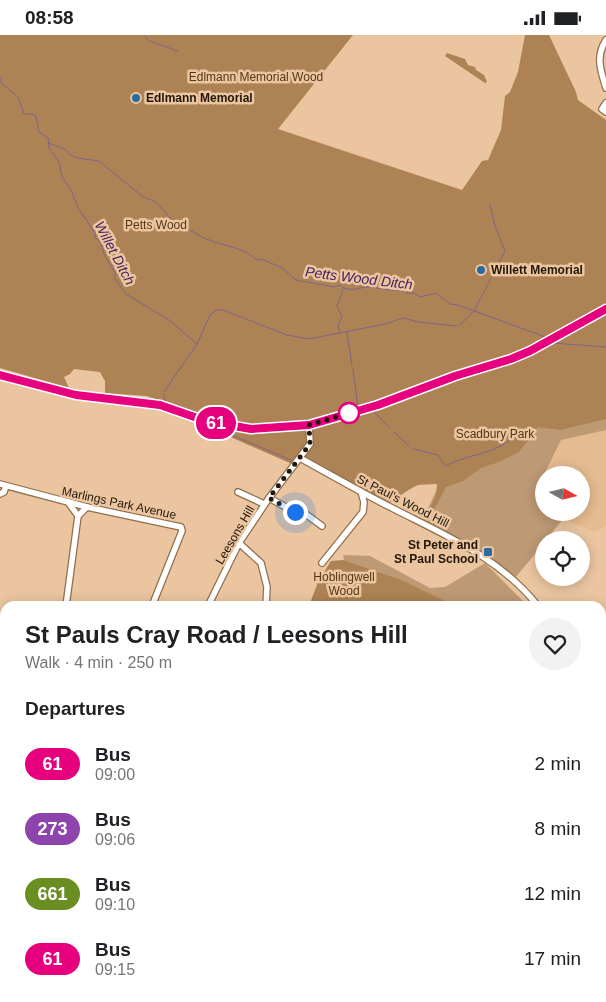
<!DOCTYPE html>
<meta charset="utf-8">
<style>
:root{--surface:#fff;--page:#f2f2f2;--text:#202124;--muted:#757577}
body{margin:0;font-family:Helvetica,sans-serif;background:var(--page);color:var(--text);height:100vh;display:flex;flex-direction:column;font-size:19px;white-space:nowrap}
*{box-sizing:border-box;margin:0}
p{font-size:16px;color:var(--muted)}
.icon{flex:none;width:28px;height:28px;fill:none;stroke:currentColor;stroke-width:2;stroke-linecap:round;stroke-linejoin:round}
.map{position:relative;flex:1;overflow:hidden}
.details{position:absolute;left:0px;top:566px;width:606px;height:401px;display:flex;flex-direction:column;background:var(--surface);border-radius:15px 15px 0 0;box-shadow:0 2px 12px #0003}
.details>*{flex:none}
.badge{padding:0 10px;border-radius:16px;font-size:18px;line-height:32px}
.needle{width:32px;rotate:98deg}
.buttons{position:absolute;left:535px;top:431px;display:grid;gap:10px}
.buttons a{display:grid;place-items:center;width:55px;height:55px;border-radius:50%;background:var(--surface);box-shadow:0 2px 12px #0003;font-size:25px}
.you{position:absolute;width:25px;height:25px;margin:-12px;border:4px solid #fff;border-radius:50%;background:#1a73e8;box-shadow:0 0 0 8px #1a73e833}
.map>.badge{position:absolute;translate:-50% -50%;box-shadow:0 0 0 2px #fff}
h2{padding:0 25px;font-size:19px;line-height:45px}
.round{display:grid;place-items:center;flex:none;width:52px;height:52px;border-radius:26px;background:var(--page)}
.summary{display:flex;align-items:center;justify-content:space-between;height:85px;padding:0 25px}
h1{font-size:24px;font-weight:600;line-height:38px}
ul{padding:0;list-style:none}
li{display:flex;align-items:center;gap:15px;height:65px;padding:0 25px}
li div{flex:1}
li b{display:block;font-size:19px}
li em{font-style:normal}
li .badge{min-width:55px;font-weight:700;text-align:center}
.status{display:flex;justify-content:space-between;align-items:center;height:35px;padding:0 25px;background:var(--surface);direction:ltr}
.status svg{height:14px;fill:currentColor}
.map>svg:first-child{display:block}
.built{fill:#e5bb8f}
.green{fill:#bd9974}
.forest{fill:#ad8254}
.lines{fill:none;stroke-linecap:round;stroke-linejoin:round}
.stream{stroke:#7d6687;stroke-width:1}
.minor-casing{stroke:#906f4c;stroke-width:8}
.major-casing{stroke:#7b9540;stroke-width:9}
.minor{stroke:#fff;stroke-width:5.5}
.major{stroke:#cce99e;stroke-width:7}
.line-casing{stroke:#fff;stroke-width:11}
.line{stroke:#e6007e;stroke-width:8}
.walk{stroke:#231608;stroke-width:5;stroke-dasharray:0 9}
.poi-dot{fill:#2a6ba1;stroke:#eac5a0;stroke-width:2}
.stop-dot{fill:#fff;stroke:#e6007e;stroke-width:2.5}
.labels{text-anchor:middle;dominant-baseline:central;stroke-width:5;stroke-linejoin:round;paint-order:stroke}
.park-label{font-size:12px;fill:#553611;stroke:#eac5a0}
.poi-label{font-size:12px;font-weight:bold;fill:#231608;stroke:#eac5a0;text-anchor:start}
.street-label{font-size:12px;fill:#231608;stroke:#eac5a0}
.water-label{font-size:14px;font-style:italic;fill:#431e5f;stroke:#eac5a0}
</style>
<div class="status"><b>08:58</b><svg viewBox="0 0 49 12"><path d="M0 12V9h3v3zM5 12V6h3v6zM10 12V3h3v9zM15 12V0h3v12zM26 1h20v11H26zM47 4h2v5h-2z"/></svg></div>
<div class="map">
<svg width="606" height="967" viewBox="0 0 606 967">
<rect width="100%" height="100%" fill="#eac5a0"/>
<!-- built -->
<polygon class="built" points="606,395 606,491 595,497 563,484 560,478 581,478 581,440 545,440 561,405"/>
<!-- green -->
<g class="green">
<polygon points="606,276 606,395 561,405 544,440 544,478 560,478 563,484 546,505 544,505 544,508 515,543 476,513 422,486 445,437 394,462 313,407"/>
<polygon points="343,520 370,521 430,553 445,552 485,528 525,568 521,571 456,571 402,545 344,525"/>
<polygon points="194,963 194,962 410,963 409,967 195,967"/>
</g>
<!-- forest -->
<g class="forest">
<polygon points="0,0 353,0 278,94 462,155 482,126 488,125 501,95 505,61 510,57 518,37 525,0 549,0 576,57 578,65 606,85 606,384 560,395 538,392 519,417 499,427 481,433 463,446 446,452 430,482 426,481 436,460 437,449 416,450 389,468 298,422 292,429 185,382 187,376 147,361 105,358 105,346 100,337 74,334 70,339 64,342 69,353 0,333"/>
<polygon points="447,18 465,24 468,30 475,32 476,35 484,40 487,47 485,48 445,21"/>
<polygon points="344,525 402,545 456,571 309,571 318,547 331,526"/>
</g>
<g class="lines">
<!-- stream -->
<g class="stream">
<polyline points="145,2 149,6 178,16"/>
<polyline points="0,42 0,47 18,62 24,79 32,79 36,81 39,97 48,103 49,113 59,127 62,142 71,155 78,173 95,198 95,203 100,206 104,219 115,238 115,244 126,259 169,285 197,309"/>
<path d="M 48,108 L 65,114 L 70,120 L 78,123 L 99,126 L 142,161 L 156,167 L 175,188 L 186,195 L 190,195 C 213,212 239,208 257,225 L 262,224 L 282,233 L 296,245 L 334,252 L 340,250 C 349,259 361,251 371,252 C 381,254 392,255 403,256"/>
<polyline points="406,258 414,258 420,262 436,258 450,269 458,270 548,303"/>
<polyline points="460,290 474,276 505,216 495,191 490,170"/>
<polyline points="347,297 352,331"/>
<polyline points="340,298 338,290 342,282 337,271 343,254"/>
<polyline points="553,308 606,312"/>
<polyline points="353,334 358,372 364,370"/>
<polyline points="164,357 197,309 210,280 217,275 223,275 287,300 309,304 385,289 403,283 418,287 457,291"/>
<polyline points="163,359 166,367"/>
<polyline points="372,375 391,394"/>
<polyline points="208,390 293,426"/>
<polyline points="394,397 409,411"/>
<path d="M 413,414 L 438,420 L 445,431 C 465,420 491,420 510,405"/>
</g>
<defs>
<g id="minor">
<path d="M 606,5 C 595,22 601,36 606,53"/>
<polyline points="606,68 602,74 606,77"/>
<path d="M 300,423 C 331,440 362,458 394,474 C 447,501 500,523 538,571"/>
<polyline points="0,449 87,472 181,492 182,496 152,571"/>
<polyline points="238,457 264,469"/>
<polyline points="0,459 4,457 6,451"/>
<polyline points="269,463 295,477 307,480 322,491"/>
<polyline points="68,467 78,481"/>
<polyline points="239,508 261,528 267,552 266,571"/>
<polyline points="322,528 363,477 364,467 361,457"/>
<polyline points="66,571 78,481 87,472"/>
<polyline points="208,571 239,508 269,463 310,409 309,390"/>
<polyline points="601,597 606,593"/>
<polyline points="0,699 5,701"/>
<polyline points="601,700 606,711"/>
<polyline points="0,842 5,832"/>
<polyline points="601,866 606,865"/>
<polyline points="601,914 606,918"/>
<polyline points="601,932 606,927"/>
<polyline points="0,939 5,933"/>
<polyline points="140,962 143,967"/>
<polyline points="188,962 189,967"/>
<polyline points="575,962 578,967"/>
<polyline points="36,967 39,962"/>
<polyline points="433,967 434,962"/>
<polyline points="486,967 488,962"/>
</g>
<polyline id="major" points="0,339 76,360 160,370 206,386 251,394 309,390 378,370 455,341 511,324 530,316 606,274"/>
</defs>
<!-- minor casing -->
<use href="#minor" class="minor-casing"/>
<!-- major casing -->
<use href="#major" class="major-casing"/>
<!-- minor -->
<use href="#minor" class="minor"/>
<!-- major -->
<use href="#major" class="major"/>
</g>
<g class="lines">
<defs>
<polyline id="line" points="0,340 76,360 160,370 206,386 251,394 309,390 378,370 455,341 511,324 530,316 606,274"/>
</defs>
<!-- line casing -->
<use href="#line" class="line-casing"/>
<!-- line -->
<use href="#line" class="line"/>
<!-- walk -->
<polyline class="walk" points="295,477 269,463 310,409 309,390 349,378"/>
</g>
<!-- markers -->
<g class="poi-dot">
<circle cx="136" cy="63" r="5"/>
<circle cx="481" cy="235" r="5"/>
<rect x="483" y="512" width="10" height="10" rx="2.5"/>
</g>
<circle class="stop-dot" cx="349" cy="378" r="10"/>
<g class="labels">
<!-- park labels -->
<g class="park-label">
<text x="256" y="42">Edlmann Memorial Wood</text>
<text x="156" y="190">Petts Wood</text>
<text x="495" y="399">Scadbury Park</text>
<text x="344" y="542">Hoblingwell<tspan x="344" dy="14">Wood</tspan></text>
</g>
<!-- poi labels -->
<g class="poi-label">
<text x="146" y="63">Edlmann Memorial</text>
<text x="491" y="235">Willett Memorial</text>
<text x="478" y="510" text-anchor="end">St Peter and<tspan x="478" dy="14">St Paul School</tspan></text>
</g>
<!-- street labels -->
<g class="street-label">
<text transform="translate(403 466) rotate(27)">St Paul's Wood Hill</text>
<text transform="translate(119 468) rotate(12)">Marlings Park Avenue</text>
<text transform="translate(235 500) rotate(-60)">Leesons Hill</text>
</g>
<!-- water labels -->
<g class="water-label">
<text transform="translate(115 218) rotate(62)">Willet Ditch</text>
<text transform="translate(359 243) rotate(7)">Petts Wood Ditch</text>
</g>
</g>
</svg>
<div class="buttons">
<a><svg class="needle" viewBox="-14 -14 28 28"><path d="M0-13l5 13h-10z" fill="#e53935"/><path d="M0 13l5-13h-10z" fill="#757577"/></svg></a>
<a><svg class="icon" aria-label="locate" viewBox="0 0 24 24"><circle cx="12" cy="12" r="6"/><path d="M12 2v4M12 18v4M2 12h4M18 12h4"/></svg></a>
</div>
<div class="you" style="left:295px;top:477px"></div>
<b class="badge" style="left:216px;top:388px;background:#e6007e;color:#fff">61</b>
<section class="details">
<div class="summary"><div><h1>St Pauls Cray Road / Leesons Hill</h1><p>Walk · 4 min · 250 m</p></div><a class="round"><svg class="icon" aria-label="heart" viewBox="0 0 24 24"><path d="M12 20l-8-8c-3-5 5-10 8-4 3-6 11-1 8 4z"/></svg></a></div>
<h2>Departures</h2>
<ul>
<li><span class="badge" style="background:#e6007e;color:#fff">61</span><div><b>Bus</b><p>09:00</p></div><em>2 min</em></li>
<li><span class="badge" style="background:#8e44ad;color:#fff">273</span><div><b>Bus</b><p>09:06</p></div><em>8 min</em></li>
<li><span class="badge" style="background:#6b8e23;color:#fff">661</span><div><b>Bus</b><p>09:10</p></div><em>12 min</em></li>
<li><span class="badge" style="background:#e6007e;color:#fff">61</span><div><b>Bus</b><p>09:15</p></div><em>17 min</em></li>
</ul>
</section>
</div>
